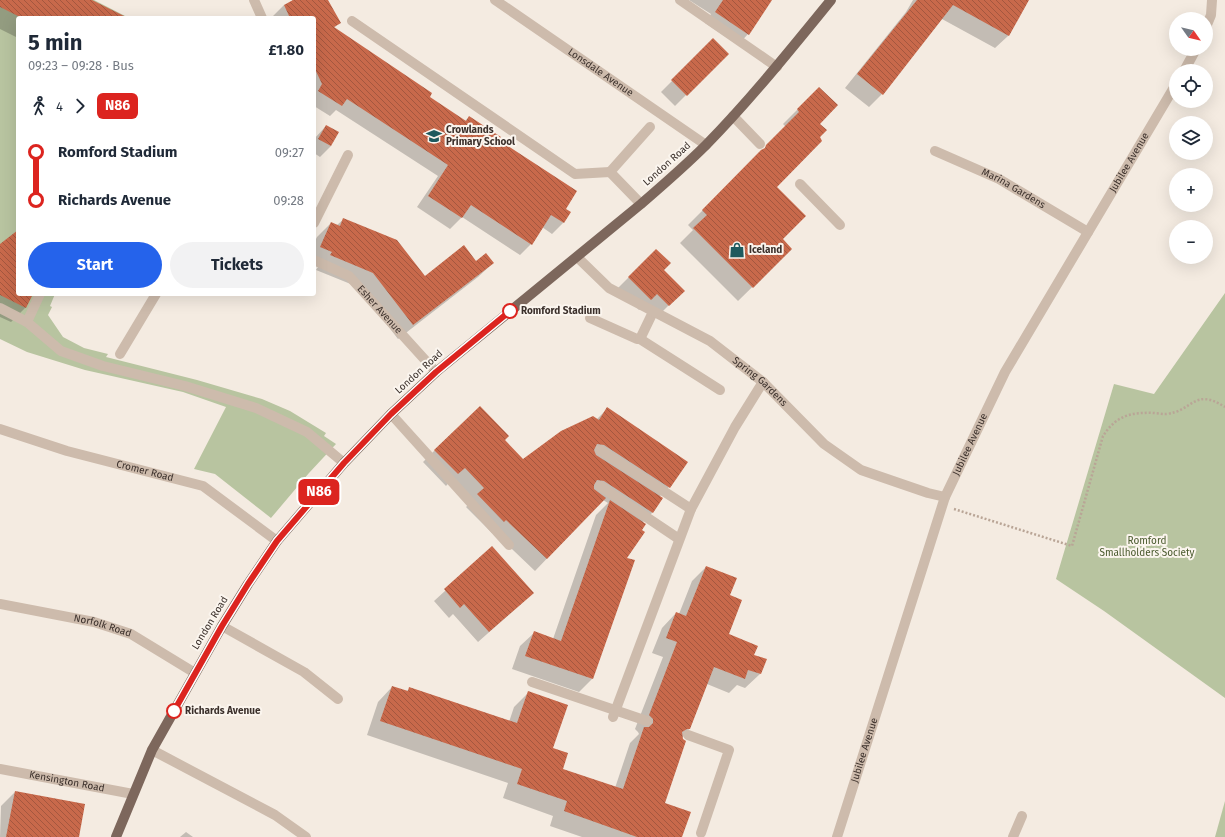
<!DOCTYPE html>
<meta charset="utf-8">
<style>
:root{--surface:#fff;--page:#f2f2f3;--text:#1f2937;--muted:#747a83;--accent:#2563eb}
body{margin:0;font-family:"Fira Sans",sans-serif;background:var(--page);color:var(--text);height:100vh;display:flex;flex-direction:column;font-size:15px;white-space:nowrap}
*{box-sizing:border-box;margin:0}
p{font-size:13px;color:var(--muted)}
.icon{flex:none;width:22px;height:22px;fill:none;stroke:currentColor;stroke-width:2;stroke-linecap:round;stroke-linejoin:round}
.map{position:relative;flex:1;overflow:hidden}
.panel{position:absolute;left:16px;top:16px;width:300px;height:280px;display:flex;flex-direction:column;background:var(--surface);border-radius:4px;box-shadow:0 4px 16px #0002}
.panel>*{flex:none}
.badge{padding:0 8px;border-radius:6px;font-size:14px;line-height:26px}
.needle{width:26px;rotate:124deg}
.controls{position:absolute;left:1169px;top:12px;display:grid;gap:8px}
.controls a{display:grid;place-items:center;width:44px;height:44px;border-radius:50%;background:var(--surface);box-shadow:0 4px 16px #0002;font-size:20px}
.map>.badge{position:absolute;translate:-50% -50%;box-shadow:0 0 0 2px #fff}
.legs{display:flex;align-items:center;gap:6px;height:44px;padding:0 12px;font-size:13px}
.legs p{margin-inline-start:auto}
.head{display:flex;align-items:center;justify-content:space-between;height:68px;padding:0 12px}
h1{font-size:22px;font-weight:700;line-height:30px}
.cta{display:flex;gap:8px;margin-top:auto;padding:8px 12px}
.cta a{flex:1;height:46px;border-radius:24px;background:var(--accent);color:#fff;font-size:16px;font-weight:700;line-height:46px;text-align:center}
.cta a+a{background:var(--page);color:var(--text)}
ul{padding:0 12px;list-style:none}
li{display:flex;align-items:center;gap:14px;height:48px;font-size:15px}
li i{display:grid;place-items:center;width:6px;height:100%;margin:0 5px;background:currentColor}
li i::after{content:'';width:10px;height:10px;margin:-5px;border:3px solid;border-radius:50%;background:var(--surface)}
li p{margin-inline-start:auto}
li:first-child i{background:linear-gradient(#0000 50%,currentColor 0)}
li:last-child i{background:linear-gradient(currentColor 50%,#0000 0)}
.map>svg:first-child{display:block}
.green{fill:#b8c4a0}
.shadow{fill:#0003}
.building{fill:url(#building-back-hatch)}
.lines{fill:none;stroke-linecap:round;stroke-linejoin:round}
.path{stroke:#b9a596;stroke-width:2.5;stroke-dasharray:2 2;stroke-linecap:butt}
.service{stroke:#cdbbac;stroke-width:10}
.minor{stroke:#cdbbac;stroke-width:10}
.primary{stroke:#7d675c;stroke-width:10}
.line-1-casing{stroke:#fff;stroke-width:9}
.line-1{stroke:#dc241f;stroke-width:6}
.stop-1-dot{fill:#fff;stroke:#dc241f;stroke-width:2}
.labels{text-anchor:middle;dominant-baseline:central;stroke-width:4;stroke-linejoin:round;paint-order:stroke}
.street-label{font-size:10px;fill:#3b302b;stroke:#fbf5ee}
.poi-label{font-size:10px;font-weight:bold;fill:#3b302b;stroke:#fbf5ee;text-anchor:start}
.stop-label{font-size:10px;font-weight:bold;fill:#3b302b;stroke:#fbf5ee;text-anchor:start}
.park-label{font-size:10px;fill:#4a5a2e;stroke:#fbf5ee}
</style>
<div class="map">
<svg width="1225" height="837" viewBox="0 0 1225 837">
<defs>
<pattern id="building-back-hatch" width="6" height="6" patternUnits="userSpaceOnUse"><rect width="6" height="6" fill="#c8694b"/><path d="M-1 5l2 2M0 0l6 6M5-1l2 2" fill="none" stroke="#a4573f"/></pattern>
</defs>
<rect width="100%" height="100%" fill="#f4ebe1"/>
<!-- green -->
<g class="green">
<polygon points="0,0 94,0 129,18 18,18 18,294 55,294 50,306 52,307 48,315 63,337 84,348 108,354 106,357 197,380 262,399 290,411 326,433 324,436 336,444 309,473 271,518 215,474 194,469 226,407 183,392 85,370 27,352 0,339"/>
<polygon points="1225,293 1225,698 1104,611 1056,579 1114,384 1154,394"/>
<polygon points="1225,801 1225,837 1215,837"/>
</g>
<!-- shadow -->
<g class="shadow">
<polygon points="0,0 89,0 118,18 18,18 18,38 0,29"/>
<polygon points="292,0 322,0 340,22 334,28 428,97 465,121 469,117 498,141 565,209 570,212 563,223 552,234 542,227 531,244 520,255 462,217 450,229 417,207 438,176 336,110 330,116 314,106 314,18 274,18 273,16 284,5 292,2"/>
<polygon points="689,0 771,0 748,34 738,45 705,23 711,14"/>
<polygon points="913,0 1028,0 1008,36 995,48 942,19 882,94 869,107 845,88 906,12"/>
<polygon points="713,40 727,54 675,106 661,92"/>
<polygon points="819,88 818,124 775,187 781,239 791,249 738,301 680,243 693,230 688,225 786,127 783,124"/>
<polygon points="326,126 331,146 320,157 314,153 314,139"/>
<polygon points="344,219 425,277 475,262 493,263 478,277 398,339 358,287 316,270 318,267 314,265 314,243 317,237 331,223 337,225"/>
<polygon points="18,231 18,294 32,294 25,308 11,322 0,317 0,246"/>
<polygon points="656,250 663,270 683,291 658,316 645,304 639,310 618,288"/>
<polygon points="608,408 669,487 659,497 661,499 652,513 642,523 626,558 592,679 579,692 512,669 520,646 534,633 553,639 596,515 608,503 603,500 535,571 494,532 492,533 466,507 473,500 452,479 446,486 423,462 435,450 503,440 523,460 597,419"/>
<polygon points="492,548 522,603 478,642 453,614 449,618 434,601"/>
<polygon points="706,567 729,596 728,635 753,655 765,660 760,674 745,688 737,685 729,693 707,684 690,728 682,737 664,803 681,837 582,837 550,826 553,816 503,798 508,783 367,735 378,702 392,687 406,692 410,688 509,722 514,707 528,693 561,769 615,788 630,743 639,734 638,732 635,729 663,657 652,653 662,628 676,613 679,614 692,581"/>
<polygon points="15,792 78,837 0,837 1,806"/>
<polygon points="186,832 193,837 180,837"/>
</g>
<!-- building -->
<g class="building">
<polygon points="0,0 92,0 128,18 22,18 0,7"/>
<polygon points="293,0 328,0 341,23 334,27 432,93 430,97 466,121 469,116 501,137 499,140 577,191 566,209 571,212 564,223 551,215 532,245 471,205 462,218 428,196 448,165 347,99 342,106 318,91 322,84 314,67 314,18 290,18 284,5"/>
<polygon points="723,0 772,0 749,35 715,12"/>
<polygon points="917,0 1029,0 1009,36 953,5 883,95 857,74"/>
<polygon points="713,38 729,54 687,96 671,80"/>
<polygon points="819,87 838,105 820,124 827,130 820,137 822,141 777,187 806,216 783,239 792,249 753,288 693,228 707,215 702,210 761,150 765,148 766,145 799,112 797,109"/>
<polygon points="326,125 339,132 331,146 318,139"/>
<polygon points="343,218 397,240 425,276 464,245 476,261 486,253 494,263 413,325 373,273 330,255 332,252 320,247 331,222 340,226"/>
<polygon points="18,230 18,294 33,294 26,308 0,295 0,244"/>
<polygon points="656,249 671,263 664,270 685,291 669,306 657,294 651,300 628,277"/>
<polygon points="480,406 509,436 505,440 523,459 561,431 593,416 599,420 607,407 688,462 670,488 604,445 597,444 594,450 596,455 663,498 653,513 604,481 597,480 594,485 594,489 606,498 547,559 506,520 504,522 477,494 484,488 465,468 458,474 434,450"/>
<polygon points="610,500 646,524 642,530 645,532 627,558 635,560 593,679 525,656 534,631 561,641"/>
<polygon points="492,546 534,593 489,632 464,604 460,608 444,589"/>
<polygon points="706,566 737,578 730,595 742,600 729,634 758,646 754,655 767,659 761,674 748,670 745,679 714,667 690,729 687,729 682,732 683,739 686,741 665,803 691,812 682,837 637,837 564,811 567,801 517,784 522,769 380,721 392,686 408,691 409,687 517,723 528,691 568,705 553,748 568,753 563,769 623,789 644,727 649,727 653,723 653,719 649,715 677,642 666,638 676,612 686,616"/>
<polygon points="15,791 85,804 79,837 6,837"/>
</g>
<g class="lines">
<!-- path -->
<path class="path" d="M 954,509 L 1072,546 L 1103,436 C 1106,432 1109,427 1113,424 C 1121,416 1133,413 1144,413 C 1151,412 1159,414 1166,414 C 1194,411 1193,387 1225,407"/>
<!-- service -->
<g class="service">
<polyline points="352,21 575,174 610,172"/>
<polyline points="733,116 760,144"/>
<polyline points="800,184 840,225"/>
<polyline points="641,204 610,172 650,127"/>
<polyline points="314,223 348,155"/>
<polyline points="0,308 27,322 61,351 103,366 185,386 256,408 307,432 344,463"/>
<polyline points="590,318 637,339 640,339 653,312"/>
<polyline points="27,322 40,294"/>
<polyline points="640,339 720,390"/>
<polyline points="391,414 509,545"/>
<polyline points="600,450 691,509"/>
<polyline points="600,486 679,539"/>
<polyline points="222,626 304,672 338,699"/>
<polyline points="532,682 647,721"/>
<polyline points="688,735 729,750 701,833"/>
<polyline points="1013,837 1022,816"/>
</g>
<!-- minor -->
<g class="minor">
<polyline points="254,0 262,18"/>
<path id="s1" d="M 495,0 L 706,145"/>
<polyline points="680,0 777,67"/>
<polyline points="1206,27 1211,15 1212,0"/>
<polyline points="1184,71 1196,49"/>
<path id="s2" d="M 935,151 L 999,179 L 1088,232"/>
<path id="s3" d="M 577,257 L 609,288 L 710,341 L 763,382 L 824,444 L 861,470 L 928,493 L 945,497"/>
<path id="s4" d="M 314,260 L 349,276 L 436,372"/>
<polyline points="120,354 156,294"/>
<path id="s5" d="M 0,429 L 67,451 L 203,486 L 277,541"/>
<path id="s6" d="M 0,604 L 94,622 L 131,634 L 195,673"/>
<polyline points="613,717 691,509 735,427 763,382"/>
<polyline points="152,750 275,815 306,837"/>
<path id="s7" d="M 0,769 L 133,794"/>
<path id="s8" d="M 837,837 L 945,497 L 1005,372 L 1176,84"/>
</g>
<!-- primary -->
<path class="primary" d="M 116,837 L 152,750 L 222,626 L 248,584 L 277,541 L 344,463 L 391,414 L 436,372 L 641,204 C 663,185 686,165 706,145 C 751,99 791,49 831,0"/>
</g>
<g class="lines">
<defs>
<polyline id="line-1" points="174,711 222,626 248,584 277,541 344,463 391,414 436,372 510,311"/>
</defs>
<!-- line-1 casing -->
<use href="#line-1" class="line-1-casing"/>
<!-- line-1 -->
<use href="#line-1" class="line-1"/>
</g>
<!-- icons -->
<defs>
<symbol id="school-bare" viewBox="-9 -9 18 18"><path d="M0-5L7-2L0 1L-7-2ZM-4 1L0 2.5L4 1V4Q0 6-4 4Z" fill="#1f5a5e" stroke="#fbf5ee" stroke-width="2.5" paint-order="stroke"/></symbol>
<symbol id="shop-bare" viewBox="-9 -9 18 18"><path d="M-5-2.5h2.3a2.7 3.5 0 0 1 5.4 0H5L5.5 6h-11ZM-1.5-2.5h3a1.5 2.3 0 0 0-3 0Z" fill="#1f5a5e" stroke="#fbf5ee" stroke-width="2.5" paint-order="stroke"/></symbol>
</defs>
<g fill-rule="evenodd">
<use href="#school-bare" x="423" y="125" width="22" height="22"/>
<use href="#shop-bare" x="726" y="239" width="22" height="22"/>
</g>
<!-- markers -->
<g class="stop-1-dot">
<circle cx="510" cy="311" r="7"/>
<circle cx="174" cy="711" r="7"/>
</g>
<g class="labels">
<!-- street labels -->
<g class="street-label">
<text stroke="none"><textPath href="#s1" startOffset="128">Lonsdale Avenue</textPath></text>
<text stroke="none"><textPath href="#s8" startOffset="739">Jubilee Avenue</textPath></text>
<text transform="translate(667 164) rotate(-42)">London Road</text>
<text stroke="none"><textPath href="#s2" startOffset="87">Marina Gardens</textPath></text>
<text stroke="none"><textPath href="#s4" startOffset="84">Esher Avenue</textPath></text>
<text transform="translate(419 372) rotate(-42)">London Road</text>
<text stroke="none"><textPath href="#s3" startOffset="223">Spring Gardens</textPath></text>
<text stroke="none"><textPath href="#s8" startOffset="415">Jubilee Avenue</textPath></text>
<text stroke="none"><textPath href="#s5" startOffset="151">Cromer Road</textPath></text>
<text transform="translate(210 623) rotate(-59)">London Road</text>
<text stroke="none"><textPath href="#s6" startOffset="105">Norfolk Road</textPath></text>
<text stroke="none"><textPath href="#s8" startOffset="91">Jubilee Avenue</textPath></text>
<text stroke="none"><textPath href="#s7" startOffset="68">Kensington Road</textPath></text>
</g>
<!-- poi labels -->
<g class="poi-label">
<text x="446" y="130">Crowlands<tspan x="446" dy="12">Primary School</tspan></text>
<text x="749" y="250">Iceland</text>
</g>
<!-- stop labels -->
<g class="stop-label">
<text x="521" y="311">Romford Stadium</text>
<text x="185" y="711">Richards Avenue</text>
</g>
<!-- park labels -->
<g class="park-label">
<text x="1147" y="541">Romford<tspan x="1147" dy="12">Smallholders Society</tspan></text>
</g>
</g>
</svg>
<div class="controls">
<a><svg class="needle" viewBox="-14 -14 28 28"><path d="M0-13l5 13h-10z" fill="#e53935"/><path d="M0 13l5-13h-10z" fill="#747a83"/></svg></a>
<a><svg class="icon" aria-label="locate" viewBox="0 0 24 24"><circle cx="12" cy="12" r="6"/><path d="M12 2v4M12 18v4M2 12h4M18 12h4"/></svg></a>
<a><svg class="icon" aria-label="layers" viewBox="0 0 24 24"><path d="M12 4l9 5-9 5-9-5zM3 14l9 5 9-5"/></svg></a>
<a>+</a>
<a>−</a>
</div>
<b class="badge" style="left:319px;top:492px;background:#dc241f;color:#fff">N86</b>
<section class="panel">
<div class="head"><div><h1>5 min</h1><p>09:23 – 09:28 · Bus</p></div><b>£1.80</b></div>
<div class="legs"><svg class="icon" aria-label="walk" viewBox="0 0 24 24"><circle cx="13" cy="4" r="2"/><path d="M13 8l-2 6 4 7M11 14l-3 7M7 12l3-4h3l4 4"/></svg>4<svg class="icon" aria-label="forward" viewBox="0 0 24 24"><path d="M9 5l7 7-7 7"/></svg><b class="badge" style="background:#dc241f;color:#fff">N86</b></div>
<ul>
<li><i style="color:#dc241f"></i><b>Romford Stadium</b><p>09:27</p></li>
<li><i style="color:#dc241f"></i><b>Richards Avenue</b><p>09:28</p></li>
</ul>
<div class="cta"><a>Start</a><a>Tickets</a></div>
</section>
</div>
